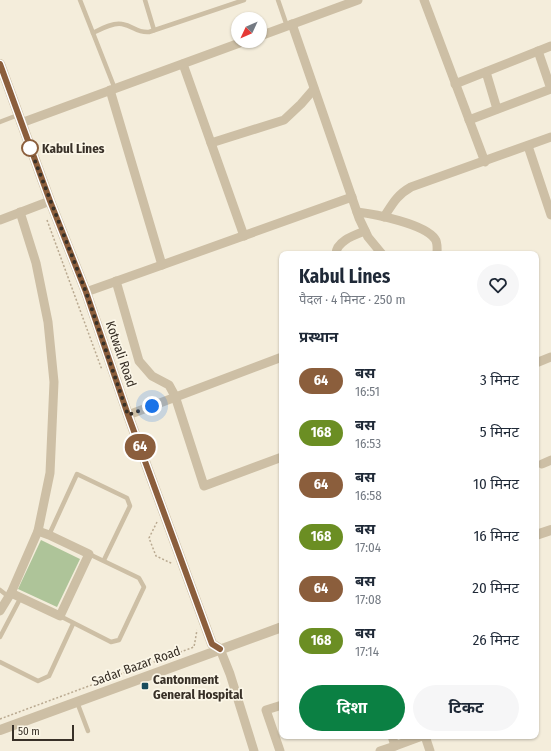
<!DOCTYPE html>
<html lang="hi">
<meta charset="utf-8">
<style>
:root{--surface:#fff;--page:#f6f6f7;--text:#1f2937;--muted:#747a83;--accent:#0b8043}
body{margin:0;font-family:"Fira Sans Condensed","Noto Sans Devanagari",sans-serif;background:var(--page);color:var(--text);height:100vh;display:flex;flex-direction:column;font-size:15px;white-space:nowrap}
*{box-sizing:border-box;margin:0}
p{font-size:13px;color:var(--muted)}
.icon{flex:none;width:22px;height:22px;fill:none;stroke:currentColor;stroke-width:2;stroke-linecap:round;stroke-linejoin:round}
.map{position:relative;flex:1;overflow:hidden}
.drawer{position:absolute;left:279px;top:251px;width:260px;height:488px;display:flex;flex-direction:column;background:var(--surface);border-radius:8px;box-shadow:0 1px 3px #0004}
.drawer>*{flex:none}
.badge{padding:0 8px;border-radius:13px;font-size:14px;line-height:26px}
.needle{width:26px;rotate:226deg}
.fabs{position:absolute;left:231px;top:12px;display:grid;gap:8px}
.fabs a{display:grid;place-items:center;width:36px;height:36px;border-radius:50%;background:var(--surface);box-shadow:0 1px 3px #0004;font-size:20px}
.scale{position:absolute;left:12px;bottom:10px;width:62px;box-sizing:border-box;padding-left:4px;border:2px solid #383027;border-top:0;font-size:11px;line-height:14px;white-space:nowrap;color:#383027;-webkit-text-stroke:3px #fbf6e7;paint-order:stroke}
.you{position:absolute;width:20px;height:20px;margin:-10px;border:3px solid #fff;border-radius:50%;background:#1a73e8;box-shadow:0 0 0 6px #1a73e833}
.map>.badge{position:absolute;translate:-50% -50%;box-shadow:0 0 0 2px #fff}
h2{padding:0 20px;font-size:15px;line-height:36px}
.round{display:grid;place-items:center;flex:none;width:42px;height:42px;border-radius:21px;background:var(--page)}
.summary{display:flex;align-items:center;justify-content:space-between;height:68px;padding:0 20px}
h1{font-size:19px;font-weight:700;line-height:30px}
.cta{display:flex;gap:8px;margin-top:auto;padding:8px 20px}
.cta a{flex:1;height:46px;border-radius:24px;background:var(--accent);color:#fff;font-size:16px;font-weight:700;line-height:46px;text-align:center}
.cta a+a{background:var(--page);color:var(--text)}
ul{padding:0;list-style:none}
li{display:flex;align-items:center;gap:12px;height:52px;padding:0 20px}
li div{flex:1}
li b{display:block;font-size:15px}
li em{font-style:normal}
li .badge{min-width:44px;font-weight:700;text-align:center}
.map>svg:first-child{display:block}
.green{fill:#aec499}
.lines{fill:none;stroke-linecap:round;stroke-linejoin:round}
.path{stroke:#b9a990;stroke-width:1.5;stroke-dasharray:2 2;stroke-linecap:butt}
.service{stroke:#cdbfa5;stroke-width:4.5}
.minor{stroke:#cdbfa5;stroke-width:9}
.tertiary{stroke:#cdbfa5;stroke-width:10}
.line-casing{stroke:#fff;stroke-width:9}
.line{stroke:#8b5e3c;stroke-width:6}
.walk{stroke:#383027;stroke-width:4;stroke-dasharray:0 7.2}
.stop-dot{fill:#fff;stroke:#8b5e3c;stroke-width:2}
.poi-dot{fill:#194c5d;stroke:#fbf6e7;stroke-width:1.5}
.labels{text-anchor:middle;dominant-baseline:central;stroke-width:3.5;stroke-linejoin:round;paint-order:stroke}
.stop-label{font-size:13px;font-weight:bold;fill:#383027;stroke:#fbf6e7;text-anchor:start}
.street-label{font-size:13px;fill:#383027;stroke:#fbf6e7}
.poi-label{font-size:13px;font-weight:bold;fill:#383027;stroke:#fbf6e7;text-anchor:start}
</style>
<div class="map">
<svg width="551" height="751" viewBox="0 0 551 751">
<rect width="100%" height="100%" fill="#f4eddb"/>
<!-- green -->
<polygon class="green" points="41,540 80,559 57,607 18,589"/>
<g class="lines">
<!-- path -->
<g class="path">
<polyline points="47,220 102,370"/>
<polyline points="157,522 149,538 156,556 173,564"/>
<polyline points="0,719 194,647 197,630"/>
</g>
<!-- service -->
<g class="service">
<polyline points="80,0 115,89"/>
<polyline points="145,0 154,30"/>
<polyline points="278,0 287,26"/>
<path d="M 93,33 C 101,29 113,22 122,24 C 134,26 136,33 149,32 L 244,0"/>
<polyline points="0,122 18,115"/>
<polyline points="49,535 77,474 127,498 130,506 104,560"/>
<polyline points="0,590 9,597"/>
<polyline points="60,616 111,642 119,640 144,587 139,578 89,554"/>
<polyline points="0,637 21,597"/>
<polyline points="0,662 38,681 49,676 73,624"/>
<polyline points="77,702 88,731"/>
</g>
<!-- minor -->
<g class="minor">
<polyline points="424,0 485,162"/>
<polyline points="292,24 359,218 368,237 382,254"/>
<polyline points="260,36 358,0"/>
<polyline points="183,64 244,236"/>
<polyline points="486,72 497,109"/>
<polyline points="455,84 551,46"/>
<polyline points="110,90 162,265 352,197"/>
<polyline points="469,120 551,89 538,51"/>
<polyline points="21,123 245,41"/>
<polyline points="211,143 284,120 301,104 314,89"/>
<polyline points="528,146 551,215"/>
<path d="M 357,212 C 375,214 425,224 435,239 C 438,243 437,249 437,254"/>
<path d="M 384,217 C 393,203 397,195 411,187 L 551,137"/>
<polyline points="0,220 50,201"/>
<path d="M 336,254 C 336,241 355,235 365,231"/>
<polyline points="116,281 139,361 152,376 169,385 175,396 204,486 282,457"/>
<polyline points="86,292 162,265"/>
<polyline points="536,363 551,357"/>
<polyline points="128,415 282,357"/>
<polyline points="542,464 551,460"/>
<polyline points="11,593 60,616 89,554 49,535 38,531"/>
<polyline points="0,611 11,593 38,531 50,473 54,382 48,322 36,263 20,212"/>
<polyline points="220,649 230,674 254,751"/>
<polyline points="392,736 395,746 422,736"/>
<polyline points="425,736 430,751"/>
<polyline points="280,751 266,710 282,705"/>
<polyline points="380,751 395,746"/>
</g>
<!-- tertiary -->
<g class="tertiary">
<polyline points="0,64 50,201 86,292 128,415 212,644 220,649"/>
<polyline points="536,535 551,530"/>
<polyline points="0,730 282,627"/>
</g>
</g>
<g class="lines">
<defs>
<polyline id="line" points="0,64 50,201 86,292 128,415 212,644 220,649"/>
</defs>
<!-- line casing -->
<use href="#line" class="line-casing"/>
<!-- line -->
<use href="#line" class="line"/>
<!-- walk -->
<polyline class="walk" points="30,148 86,292 128,415 152,406"/>
</g>
<!-- markers -->
<circle class="stop-dot" cx="30" cy="148" r="8"/>
<rect class="poi-dot" x="141" y="682" width="8" height="8" rx="2"/>
<g class="labels">
<!-- stop labels -->
<g class="stop-label">
<text x="42" y="148">Kabul Lines</text>
</g>
<!-- street labels -->
<g class="street-label">
<text transform="translate(121 354) rotate(71)">Kotwali Road</text>
<text transform="translate(136 666) rotate(-20)">Sadar Bazar Road</text>
</g>
<!-- poi labels -->
<g class="poi-label">
<text x="153" y="679">Cantonment<tspan x="153" dy="15">General Hospital</tspan></text>
</g>
</g>
</svg>
<div class="fabs">
<a><svg class="needle" viewBox="-14 -14 28 28"><path d="M0-13l5 13h-10z" fill="#e53935"/><path d="M0 13l5-13h-10z" fill="#747a83"/></svg></a>
</div>
<div class="scale">50 m</div>
<div class="you" style="left:152px;top:406px"></div>
<b class="badge" style="left:140px;top:447px;background:#8b5e3c;color:#fff">64</b>
<section class="drawer">
<div class="summary"><div><h1>Kabul Lines</h1><p>पैदल · 4 मिनट · 250 m</p></div><a class="round"><svg class="icon" aria-label="heart" viewBox="0 0 24 24"><path d="M12 20l-8-8c-3-5 5-10 8-4 3-6 11-1 8 4z"/></svg></a></div>
<h2>प्रस्थान</h2>
<ul>
<li><span class="badge" style="background:#8b5e3c;color:#fff">64</span><div><b>बस</b><p>16:51</p></div><em>3 मिनट</em></li>
<li><span class="badge" style="background:#6b8e23;color:#fff">168</span><div><b>बस</b><p>16:53</p></div><em>5 मिनट</em></li>
<li><span class="badge" style="background:#8b5e3c;color:#fff">64</span><div><b>बस</b><p>16:58</p></div><em>10 मिनट</em></li>
<li><span class="badge" style="background:#6b8e23;color:#fff">168</span><div><b>बस</b><p>17:04</p></div><em>16 मिनट</em></li>
<li><span class="badge" style="background:#8b5e3c;color:#fff">64</span><div><b>बस</b><p>17:08</p></div><em>20 मिनट</em></li>
<li><span class="badge" style="background:#6b8e23;color:#fff">168</span><div><b>बस</b><p>17:14</p></div><em>26 मिनट</em></li>
</ul>
<div class="cta"><a>दिशा</a><a>टिकट</a></div>
</section>
</div>
